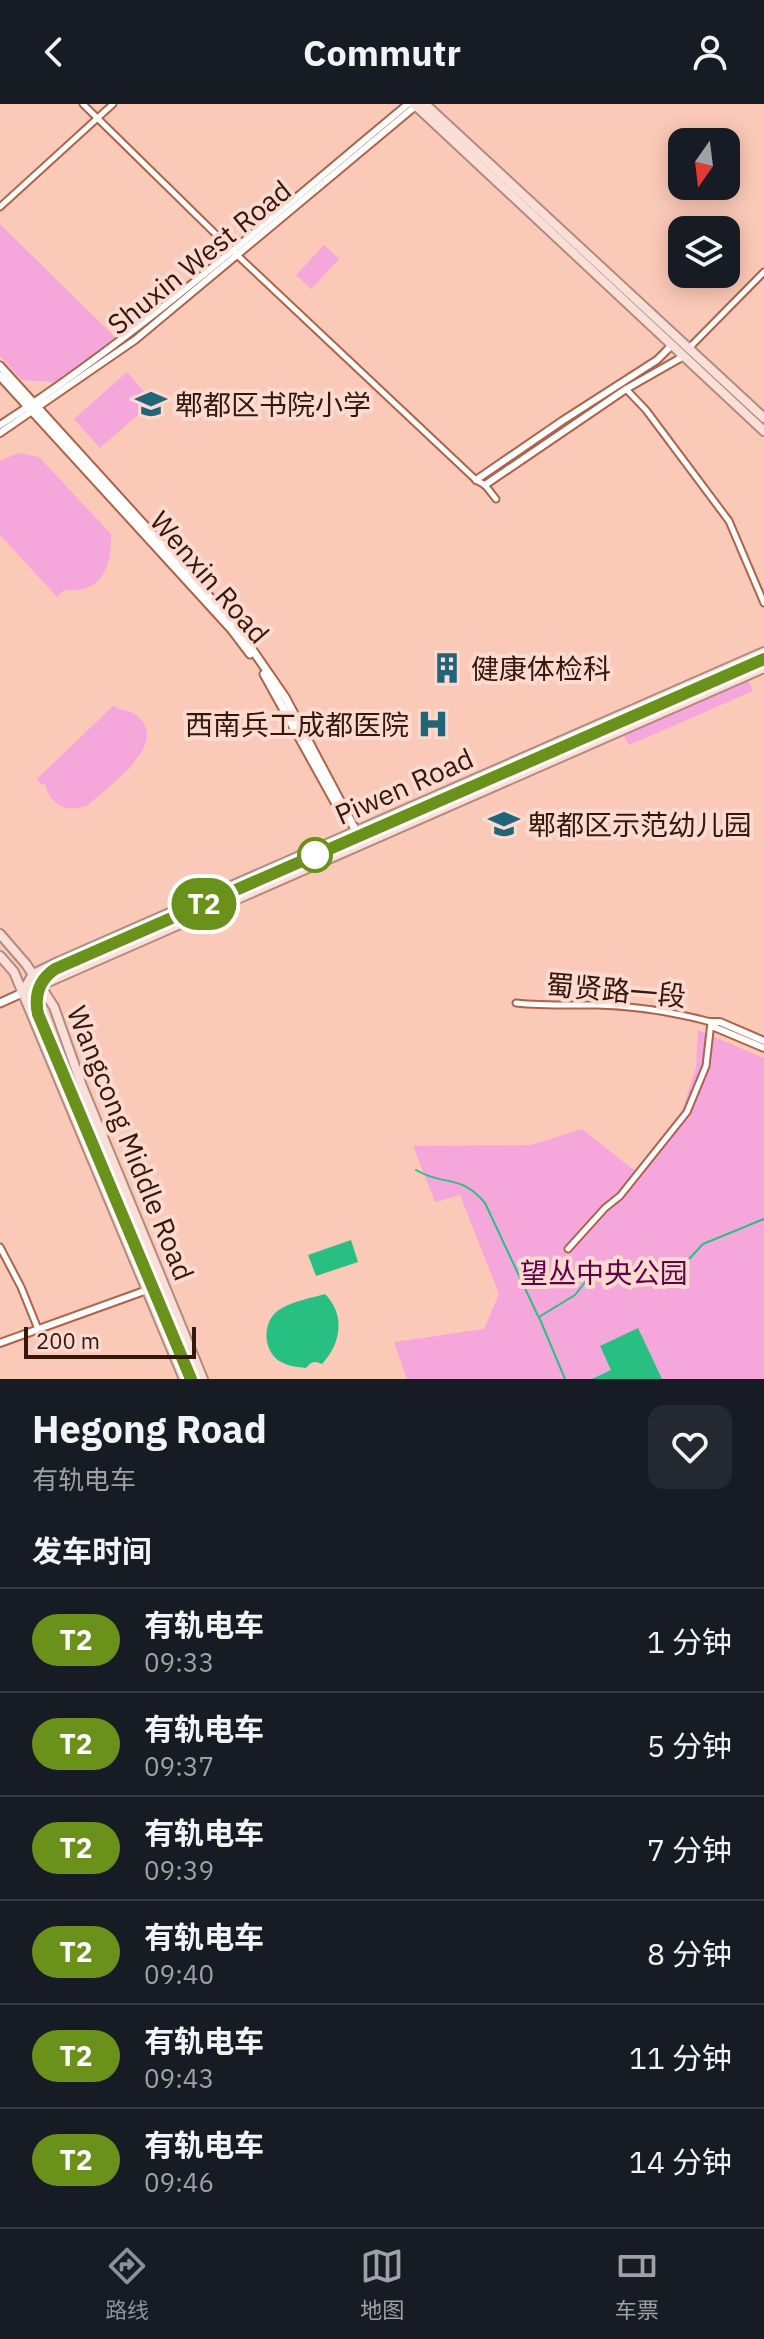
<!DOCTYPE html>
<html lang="zh">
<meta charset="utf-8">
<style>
:root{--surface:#171b24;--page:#242831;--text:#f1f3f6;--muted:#9ea1a6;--line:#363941;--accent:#8c9099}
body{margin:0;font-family:"IBM Plex Sans","Noto Sans SC",sans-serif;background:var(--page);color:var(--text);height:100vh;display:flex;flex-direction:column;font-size:30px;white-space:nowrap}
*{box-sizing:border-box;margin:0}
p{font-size:26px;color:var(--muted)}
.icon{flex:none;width:44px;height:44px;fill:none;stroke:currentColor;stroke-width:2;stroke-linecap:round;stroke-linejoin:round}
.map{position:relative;height:1275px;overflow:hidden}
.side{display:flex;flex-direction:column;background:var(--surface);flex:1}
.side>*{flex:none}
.badge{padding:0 16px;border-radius:26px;font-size:28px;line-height:52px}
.needle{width:52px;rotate:194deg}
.fabs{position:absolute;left:668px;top:24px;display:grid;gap:16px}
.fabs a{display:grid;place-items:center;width:72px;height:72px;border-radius:16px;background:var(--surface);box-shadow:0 4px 20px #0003;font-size:40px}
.scale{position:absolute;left:24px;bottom:20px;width:172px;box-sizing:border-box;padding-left:8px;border:4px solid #35170c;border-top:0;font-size:22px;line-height:28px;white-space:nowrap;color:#35170c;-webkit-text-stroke:6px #fcdacf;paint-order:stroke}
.map>.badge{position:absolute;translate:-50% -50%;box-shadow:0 0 0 4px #fff}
h2{padding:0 32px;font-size:30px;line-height:72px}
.round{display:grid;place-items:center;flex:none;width:84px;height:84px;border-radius:16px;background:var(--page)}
.overview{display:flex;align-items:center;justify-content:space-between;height:136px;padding:0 32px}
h1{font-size:38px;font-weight:700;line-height:60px}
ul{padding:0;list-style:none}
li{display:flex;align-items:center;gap:24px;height:104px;padding:0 32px;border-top:2px solid var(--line)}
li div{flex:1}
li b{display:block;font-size:30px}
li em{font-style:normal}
li .badge{min-width:88px;font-weight:700;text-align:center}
header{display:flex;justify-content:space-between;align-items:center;height:104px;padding:0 32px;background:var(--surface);font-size:36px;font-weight:700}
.tab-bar{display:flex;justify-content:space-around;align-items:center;height:112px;border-top:2px solid var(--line);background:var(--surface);font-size:22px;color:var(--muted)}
.tab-bar a{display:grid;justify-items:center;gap:4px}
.tab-bar .selected{color:var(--accent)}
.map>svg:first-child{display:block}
.green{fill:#f5a7db}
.water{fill:#28c082}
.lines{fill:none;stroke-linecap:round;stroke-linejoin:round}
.stream{stroke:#28c082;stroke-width:2}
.minor-casing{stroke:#ad6349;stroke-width:9}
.tertiary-casing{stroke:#ad6349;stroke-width:10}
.secondary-casing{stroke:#ad6349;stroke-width:11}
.primary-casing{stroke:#b28b7e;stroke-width:12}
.minor{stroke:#fff;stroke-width:5}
.tertiary{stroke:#fff;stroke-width:6}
.secondary{stroke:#fff;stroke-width:7}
.primary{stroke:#f9dfd7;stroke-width:8}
.tram{stroke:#946d5e;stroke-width:2}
.line-casing{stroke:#fff;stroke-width:18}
.line{stroke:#6a911a;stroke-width:12}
.stop-dot{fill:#fff;stroke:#6a911a;stroke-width:4}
.labels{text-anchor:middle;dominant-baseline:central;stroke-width:8;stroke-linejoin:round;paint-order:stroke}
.street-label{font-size:28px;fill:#35170c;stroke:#fcdacf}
.poi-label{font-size:28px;fill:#35170c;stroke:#fcdacf;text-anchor:start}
.park-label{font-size:28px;fill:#62004d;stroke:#fcdacf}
</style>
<header><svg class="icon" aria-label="back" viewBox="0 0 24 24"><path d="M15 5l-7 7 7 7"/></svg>Commutr<svg class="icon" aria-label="person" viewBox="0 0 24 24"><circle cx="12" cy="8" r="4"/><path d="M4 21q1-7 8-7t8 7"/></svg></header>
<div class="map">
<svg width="764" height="1275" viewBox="0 0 764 1275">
<rect width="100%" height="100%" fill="#fbc9b7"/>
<!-- green -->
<g class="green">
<polygon points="0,120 117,235 55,278 22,276 0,252"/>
<polygon points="324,141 339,155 311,185 296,171"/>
<polygon points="127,268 153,298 100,344 74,315"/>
<path d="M 18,349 L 39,353 L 111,430 C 112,463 102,490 64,486 L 57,493 L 0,431 L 0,357 Z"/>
<polygon points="748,576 753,587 629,641 623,630"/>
<path d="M 113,602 C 121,607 129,605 136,611 C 173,639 106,684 87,702 C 66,709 50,701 45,680 L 42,681 L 37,675 Z"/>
<polygon points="698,926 764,954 764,1275 407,1275 394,1238 484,1225 499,1190 460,1091 435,1098 413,1042 531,1041 582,1025 630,1063 640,1068 668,1039 684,1001 696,963"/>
</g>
<!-- water -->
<g class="water">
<polygon points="351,1136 358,1158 316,1172 308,1151"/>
<path d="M 325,1190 C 345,1210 342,1239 322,1260 C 314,1256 311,1258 306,1264 C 297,1263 288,1262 281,1258 C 261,1247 262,1214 282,1204 C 294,1197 311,1194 325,1190 Z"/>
<polygon points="638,1224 662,1275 592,1275 611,1266 600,1242"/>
</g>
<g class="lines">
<!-- stream -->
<g class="stream">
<path d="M 416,1066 C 444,1083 460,1069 485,1099 L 538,1212"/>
<polyline points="565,1275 539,1213 575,1191 594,1167 611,1161 636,1172 649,1174 690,1154 703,1140 764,1115"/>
</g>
<defs>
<g id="minor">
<polyline points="83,0 237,151 476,376 485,381 496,395"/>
<polyline points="0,103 113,0"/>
<polyline points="689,244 764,168"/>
<polyline points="626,285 646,306 729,417 764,499"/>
<path d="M 516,899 C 544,902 571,901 598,901 C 634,902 677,909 711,918 L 706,962 L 687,1008 L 620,1092 L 605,1104 L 568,1145"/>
<polyline points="0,1143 21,1183 38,1225"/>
</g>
<g id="tertiary">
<path d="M 0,321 C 145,227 275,110 408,0"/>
<polyline points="0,329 135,236 418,0"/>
<polyline points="476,376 562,317 657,256 672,241"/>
<polyline points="485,381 626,285 684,252"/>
<polyline points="711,918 714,923 764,944"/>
<polyline points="711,918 720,918 764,937"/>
<polyline points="0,1239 147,1186"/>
</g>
<g id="secondary">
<polyline points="0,262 236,522 285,593 356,727"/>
<polyline points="0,272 231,525 250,550"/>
<polyline points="264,570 345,716"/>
<polyline points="0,899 22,889"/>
</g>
<g id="primary">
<polyline points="414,0 764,327"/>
<polyline points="425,0 764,314"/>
<polyline points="0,830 26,860 54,903 82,982 203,1275"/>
<polyline points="0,852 14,868 184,1275"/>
<polyline points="22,889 33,870 58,858 764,548"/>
<polyline points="23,889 764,564"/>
</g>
</defs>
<!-- minor casing -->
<use href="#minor" class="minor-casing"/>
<!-- tertiary casing -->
<use href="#tertiary" class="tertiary-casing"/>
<!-- secondary casing -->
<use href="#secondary" class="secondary-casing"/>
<!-- primary casing -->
<use href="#primary" class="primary-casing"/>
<!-- minor -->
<use href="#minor" class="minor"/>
<!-- tertiary -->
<use href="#tertiary" class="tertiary"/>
<!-- secondary -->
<use href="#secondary" class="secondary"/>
<!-- primary -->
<use href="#primary" class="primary"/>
<!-- tram -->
<path class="tram" d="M 191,1275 L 38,910 C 34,890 39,876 55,865 L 764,555"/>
</g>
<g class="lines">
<defs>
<path id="line" d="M 191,1275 L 38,910 C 34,891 39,876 55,865 L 764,555"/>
</defs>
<!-- line casing -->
<use href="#line" class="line-casing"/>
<!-- line -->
<use href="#line" class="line"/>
</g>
<!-- icons -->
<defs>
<symbol id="school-bare" viewBox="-9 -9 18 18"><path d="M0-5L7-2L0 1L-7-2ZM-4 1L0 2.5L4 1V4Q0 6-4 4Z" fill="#236578" stroke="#fcdacf" stroke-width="2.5" paint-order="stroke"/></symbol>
<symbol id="building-bare" viewBox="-9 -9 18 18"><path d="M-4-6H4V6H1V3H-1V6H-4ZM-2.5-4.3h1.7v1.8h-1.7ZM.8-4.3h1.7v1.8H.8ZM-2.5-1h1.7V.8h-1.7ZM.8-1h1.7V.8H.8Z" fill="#236578" stroke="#fcdacf" stroke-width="2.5" paint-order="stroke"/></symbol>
<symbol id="hospital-bare" viewBox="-9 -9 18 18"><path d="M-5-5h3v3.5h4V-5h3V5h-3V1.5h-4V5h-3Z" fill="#236578" stroke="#fcdacf" stroke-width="2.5" paint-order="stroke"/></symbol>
</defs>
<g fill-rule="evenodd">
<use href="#school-bare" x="129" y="278" width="44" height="44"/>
<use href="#building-bare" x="425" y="542" width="44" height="44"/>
<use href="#hospital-bare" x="411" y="598" width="44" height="44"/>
<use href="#school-bare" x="482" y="698" width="44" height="44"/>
</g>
<!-- markers -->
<circle class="stop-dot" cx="315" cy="751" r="16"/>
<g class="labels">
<!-- street labels -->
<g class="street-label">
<text transform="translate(199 153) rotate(-39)">Shuxin West Road</text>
<text transform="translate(210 473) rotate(49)">Wenxin Road</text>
<text transform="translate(404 682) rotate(-24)">Piwen Road</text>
<text transform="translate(616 886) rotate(5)">蜀贤路一段</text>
<text transform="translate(131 1039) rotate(68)">Wangcong Middle Road</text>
</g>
<!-- poi labels -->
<g class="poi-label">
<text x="175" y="300">郫都区书院小学</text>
<text x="471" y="564">健康体检科</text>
<text x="409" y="620" text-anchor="end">西南兵工成都医院</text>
<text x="528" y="720">郫都区示范幼儿园</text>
</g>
<!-- park labels -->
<g class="park-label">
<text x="604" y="1168">望丛中央公园</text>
</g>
</g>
</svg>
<div class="fabs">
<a><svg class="needle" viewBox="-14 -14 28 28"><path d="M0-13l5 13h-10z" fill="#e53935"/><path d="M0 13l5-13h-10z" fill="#9ea1a6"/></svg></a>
<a><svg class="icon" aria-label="layers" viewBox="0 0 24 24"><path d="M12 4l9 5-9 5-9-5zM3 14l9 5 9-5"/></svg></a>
</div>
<div class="scale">200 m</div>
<b class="badge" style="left:204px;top:800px;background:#6a911a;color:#fff">T2</b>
</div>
<section class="side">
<div class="overview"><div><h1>Hegong Road</h1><p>有轨电车</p></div><a class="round"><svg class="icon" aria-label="heart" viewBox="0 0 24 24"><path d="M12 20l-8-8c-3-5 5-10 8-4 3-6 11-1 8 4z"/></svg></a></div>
<h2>发车时间</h2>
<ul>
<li><span class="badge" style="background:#6a911a;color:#fff">T2</span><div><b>有轨电车</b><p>09:33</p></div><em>1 分钟</em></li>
<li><span class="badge" style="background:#6a911a;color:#fff">T2</span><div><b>有轨电车</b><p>09:37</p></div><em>5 分钟</em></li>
<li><span class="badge" style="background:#6a911a;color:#fff">T2</span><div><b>有轨电车</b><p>09:39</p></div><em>7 分钟</em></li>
<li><span class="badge" style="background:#6a911a;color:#fff">T2</span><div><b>有轨电车</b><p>09:40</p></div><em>8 分钟</em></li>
<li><span class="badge" style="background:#6a911a;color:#fff">T2</span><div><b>有轨电车</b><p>09:43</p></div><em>11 分钟</em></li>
<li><span class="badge" style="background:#6a911a;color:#fff">T2</span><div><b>有轨电车</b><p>09:46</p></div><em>14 分钟</em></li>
</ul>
</section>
<nav class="tab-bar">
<a class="selected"><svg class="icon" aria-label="directions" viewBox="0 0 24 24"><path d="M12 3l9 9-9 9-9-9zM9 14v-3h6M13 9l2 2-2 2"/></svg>路线</a>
<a><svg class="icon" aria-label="map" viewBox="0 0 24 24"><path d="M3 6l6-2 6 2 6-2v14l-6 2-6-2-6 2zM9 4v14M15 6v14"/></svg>地图</a>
<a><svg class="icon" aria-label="tickets" viewBox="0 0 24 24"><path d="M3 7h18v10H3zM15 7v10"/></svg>车票</a>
</nav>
